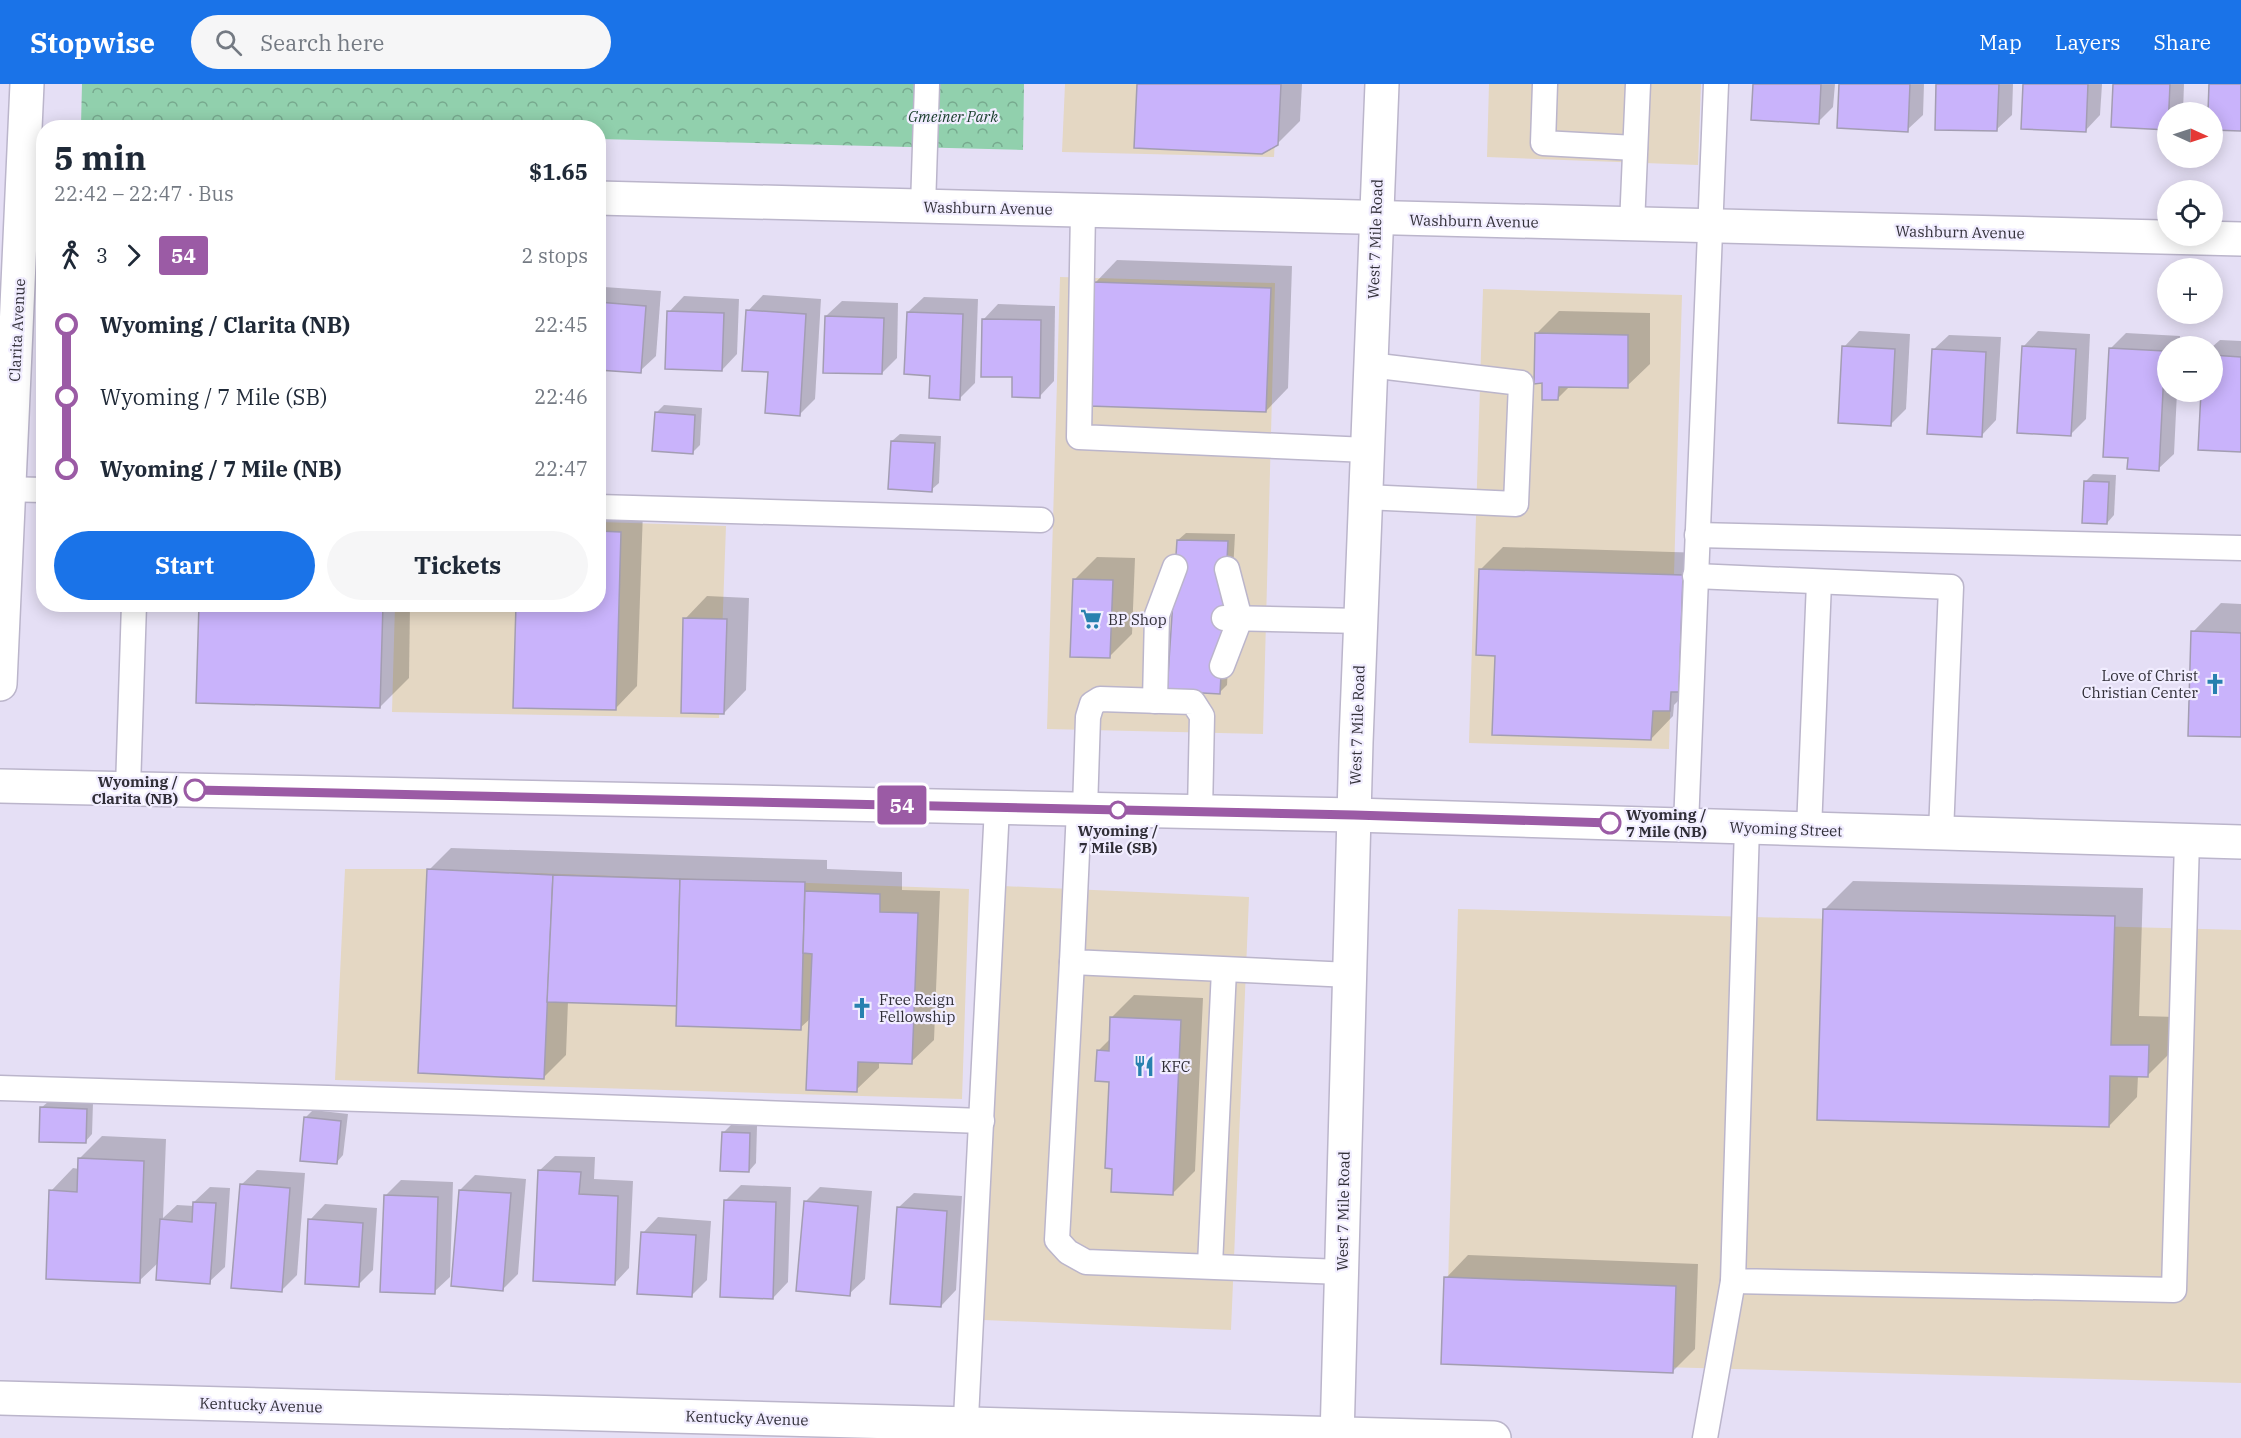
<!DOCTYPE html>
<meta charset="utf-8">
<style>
:root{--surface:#fff;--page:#f6f6f7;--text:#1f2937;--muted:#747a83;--accent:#1a73e8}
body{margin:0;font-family:"IBM Plex Serif",serif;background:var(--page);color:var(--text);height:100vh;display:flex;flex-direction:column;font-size:22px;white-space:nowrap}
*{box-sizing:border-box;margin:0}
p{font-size:20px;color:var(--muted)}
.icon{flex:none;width:33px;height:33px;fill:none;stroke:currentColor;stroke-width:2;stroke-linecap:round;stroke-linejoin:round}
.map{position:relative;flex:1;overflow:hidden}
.sheet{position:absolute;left:36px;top:36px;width:570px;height:492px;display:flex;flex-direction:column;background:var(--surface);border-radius:24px;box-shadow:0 3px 15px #0003}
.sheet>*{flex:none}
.badge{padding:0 12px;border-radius:4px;font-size:21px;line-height:39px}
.needle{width:39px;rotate:93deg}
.buttons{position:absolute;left:2157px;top:18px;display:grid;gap:12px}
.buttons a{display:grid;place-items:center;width:66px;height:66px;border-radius:50%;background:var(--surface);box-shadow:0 3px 15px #0003;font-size:30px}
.map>.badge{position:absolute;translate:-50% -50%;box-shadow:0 0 0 3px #fff}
.legs{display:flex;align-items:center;gap:9px;height:66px;padding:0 18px;font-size:20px}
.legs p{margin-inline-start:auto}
.head{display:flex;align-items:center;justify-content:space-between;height:102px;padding:0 18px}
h1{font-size:33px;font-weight:700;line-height:45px}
.action{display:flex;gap:12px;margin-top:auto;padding:12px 18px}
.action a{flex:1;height:69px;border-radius:36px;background:var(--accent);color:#fff;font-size:24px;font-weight:700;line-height:69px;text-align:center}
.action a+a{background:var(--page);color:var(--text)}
ul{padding:0 18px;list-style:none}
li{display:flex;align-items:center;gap:21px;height:72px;font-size:22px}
li i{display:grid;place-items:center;width:9px;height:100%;margin:0 8px;background:currentColor}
li i::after{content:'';width:15px;height:15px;margin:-8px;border:4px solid;border-radius:50%;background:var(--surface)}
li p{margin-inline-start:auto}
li:first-child i{background:linear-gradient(#0000 50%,currentColor 0)}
li:last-child i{background:linear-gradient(currentColor 50%,#0000 0)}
header{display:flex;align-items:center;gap:36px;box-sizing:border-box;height:84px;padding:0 30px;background:var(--accent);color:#fff}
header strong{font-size:28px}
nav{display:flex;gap:33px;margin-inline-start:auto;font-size:21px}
.search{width:420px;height:54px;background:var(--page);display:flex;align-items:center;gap:15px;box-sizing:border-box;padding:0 21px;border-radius:33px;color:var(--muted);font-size:22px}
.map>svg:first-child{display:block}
.commercial{fill:#e4d7c3}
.park{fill:url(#park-crowns)}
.shadow{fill:#0003}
.building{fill:#c9b3fb;stroke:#a39db2;stroke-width:1.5}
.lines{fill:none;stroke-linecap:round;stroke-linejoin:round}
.lane-casing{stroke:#bbb5cb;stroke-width:27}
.street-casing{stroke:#bbb5cb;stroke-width:36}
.secondary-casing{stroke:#bbb5cb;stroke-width:36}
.lane{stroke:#fff;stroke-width:24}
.street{stroke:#fff;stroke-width:33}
.secondary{stroke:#fff;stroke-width:33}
.line-1-casing{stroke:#fff;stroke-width:14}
.line-1{stroke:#9b5ba5;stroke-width:9}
.stop-1-dot{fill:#fff;stroke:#9b5ba5;stroke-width:3}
.labels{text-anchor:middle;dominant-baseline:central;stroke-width:4.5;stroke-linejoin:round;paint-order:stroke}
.park-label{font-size:15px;font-style:italic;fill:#193d2b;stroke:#f1edff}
.street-label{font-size:15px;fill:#312f38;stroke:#f1edff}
.poi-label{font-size:15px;fill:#312f38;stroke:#f1edff;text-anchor:start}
.stop-label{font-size:15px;font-weight:bold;fill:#312f38;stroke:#f1edff;text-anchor:end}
</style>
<header>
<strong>Stopwise</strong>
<div class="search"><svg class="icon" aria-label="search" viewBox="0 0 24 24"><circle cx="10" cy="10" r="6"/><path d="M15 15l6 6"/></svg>Search here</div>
<nav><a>Map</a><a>Layers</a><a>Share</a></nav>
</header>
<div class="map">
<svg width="2241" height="1354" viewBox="0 0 2241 1354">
<defs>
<pattern id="park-crowns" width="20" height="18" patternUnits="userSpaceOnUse" patternTransform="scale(1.5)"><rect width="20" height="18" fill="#91d0ad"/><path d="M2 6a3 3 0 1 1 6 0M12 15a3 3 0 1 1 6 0" fill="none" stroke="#77a98e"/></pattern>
</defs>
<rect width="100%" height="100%" fill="#e5dff5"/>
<!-- commercial -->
<g class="commercial">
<polygon points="1065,0 1278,0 1274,73 1062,68"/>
<polygon points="1489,0 1701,0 1698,81 1487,73"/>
<polygon points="1060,193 1275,199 1263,650 1047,645"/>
<polygon points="1483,205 1682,211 1669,665 1469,659"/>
<polygon points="599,438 726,442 719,634 392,628 395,521 598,520"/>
<polygon points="345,785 427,785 969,805 962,1015 335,996"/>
<polygon points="1002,802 1249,813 1231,1246 984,1236"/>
<polygon points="1458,825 2241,846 2241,1299 1446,1277"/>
</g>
<!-- park -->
<polygon class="park" points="82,0 1024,0 1023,66 599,55 598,44 167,44 81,41"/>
<!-- shadow -->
<g class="shadow">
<polygon points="1138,0 1302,0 1300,37 1277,60"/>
<polygon points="1754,0 1835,0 1833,23 1818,38"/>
<polygon points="1841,0 1924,0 1923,31 1907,46"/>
<polygon points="1938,0 2013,0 2012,31 1996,46"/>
<polygon points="2024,0 2102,0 2100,31 2085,47"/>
<polygon points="2115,0 2184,0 2183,28 2168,28"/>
<polygon points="1117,176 1292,182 1288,304 1266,327 1095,199"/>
<polygon points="604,203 661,207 656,272 640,287 598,284 598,208"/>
<polygon points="763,211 821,215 815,315 800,330 770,287 748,227"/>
<polygon points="684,212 739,215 737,270 722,286 669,228"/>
<polygon points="924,213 978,215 975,299 959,315 931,290 908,228"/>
<polygon points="842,217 898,219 897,274 882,289 826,232"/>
<polygon points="998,220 1055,222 1054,297 1039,313 1014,292 983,236"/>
<polygon points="1559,227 1650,229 1650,280 1627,302 1570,302 1558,314 1544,298 1536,250"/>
<polygon points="1859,247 1910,250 1906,325 1890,341 1844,263"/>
<polygon points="2038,247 2090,250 2086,335 2071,350 2023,263"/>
<polygon points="2126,249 2180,252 2179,262 2168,262 2168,308 2177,308 2174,370 2158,385 2129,373 2110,265"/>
<polygon points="1949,251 2001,253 1996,336 1981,352 1933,266"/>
<polygon points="2220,256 2241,257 2241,367 2199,365 2202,308 2212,308 2212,263"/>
<polygon points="664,321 702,324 700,361 693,368 656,329"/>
<polygon points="900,350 941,352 939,399 931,406 892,357"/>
<polygon points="2093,390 2116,391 2114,431 2107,439 2086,397"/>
<polygon points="643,426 637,602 615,625 598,520 598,430"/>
<polygon points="1186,449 1235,450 1227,601 1220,608 1178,456"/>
<polygon points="1503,463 1705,469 1692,603 1674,621 1673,632 1651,655 1497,570 1480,486"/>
<polygon points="1097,473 1135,474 1132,550 1110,572 1074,496"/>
<polygon points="707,512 749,514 746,606 724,629 685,535"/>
<polygon points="2221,519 2241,520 2241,652 2193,548"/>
<polygon points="200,520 410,520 409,594 380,623"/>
<polygon points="451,764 827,776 827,785 902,788 902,806 940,807 934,956 911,978 879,977 879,984 856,1006 811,934 800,944 678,920 568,917 566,971 544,993 429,786"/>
<polygon points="1853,797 2143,804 2139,932 2177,933 2176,963 2147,992 2138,991 2137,1013 2109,1042 1824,826"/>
<polygon points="1134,911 1203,914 1195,1087 1173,1109 1113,1083 1110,996 1098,967 1111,954 1111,934"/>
<polygon points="49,1017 93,1018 92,1050 85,1058 41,1024"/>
<polygon points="313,1026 348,1030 343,1071 336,1079 305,1034"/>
<polygon points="731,1041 757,1042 756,1079 749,1087 724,1048"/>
<polygon points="102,1052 166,1055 163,1134 177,1121 194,1122 194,1118 210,1103 230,1104 225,1183 209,1198 159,1178 139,1197 51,1107 73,1084 79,1085 79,1075"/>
<polygon points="555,1072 595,1073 594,1095 633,1097 629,1184 614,1200 539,1087"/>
<polygon points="257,1086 305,1089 297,1191 282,1206 241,1101"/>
<polygon points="475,1091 526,1095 518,1190 503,1205 460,1106"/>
<polygon points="401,1096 453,1098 450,1193 434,1208 386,1111"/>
<polygon points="741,1101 791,1103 788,1198 773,1214 725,1117"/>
<polygon points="820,1103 872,1107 865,1195 849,1210 805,1118"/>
<polygon points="914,1109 962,1112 956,1206 941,1222 898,1124"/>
<polygon points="325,1120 377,1124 373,1186 358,1201 310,1136"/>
<polygon points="658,1133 711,1137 707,1196 691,1212 643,1149"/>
<polygon points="1468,1171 1698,1180 1695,1265 1673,1287 1446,1194"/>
</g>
<!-- building -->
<g class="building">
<polygon points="1137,0 1281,0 1278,61 1262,70 1134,64"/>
<polygon points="1753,0 1821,0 1819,40 1751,36"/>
<polygon points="1839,0 1910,0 1908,48 1837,44"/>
<polygon points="1936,0 1999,0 1997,47 1935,46"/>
<polygon points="2023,0 2088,0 2086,48 2021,45"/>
<polygon points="2113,0 2170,0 2168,46 2111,43"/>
<polygon points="2209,0 2241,0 2241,47 2212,46 2212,28 2208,28"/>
<polygon points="1093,198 1271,204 1266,328 1089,322"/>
<polygon points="598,218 646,222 641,289 598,286"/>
<polygon points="746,226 806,230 800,332 765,329 768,288 742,287"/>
<polygon points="667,227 724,229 722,287 665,285"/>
<polygon points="907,228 963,230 960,316 929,314 930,292 904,290"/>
<polygon points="825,232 884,234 882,290 823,289"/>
<polygon points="982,235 1041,236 1040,314 1012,313 1012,293 981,293"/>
<polygon points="1535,249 1628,251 1628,304 1559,303 1558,316 1542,316 1542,299 1534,300"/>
<polygon points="1842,262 1895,265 1891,342 1838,339"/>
<polygon points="2022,262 2076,265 2071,352 2017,349"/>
<polygon points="2109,264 2165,267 2159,387 2127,385 2128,374 2103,373"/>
<polygon points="1932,265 1986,268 1982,353 1927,350"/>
<polygon points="2212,271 2241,273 2241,368 2198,366 2201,308 2212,308"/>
<polygon points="655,328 695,331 693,370 652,367"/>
<polygon points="891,357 935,359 932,408 888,405"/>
<polygon points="2084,397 2109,398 2107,440 2082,439"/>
<polygon points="598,447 621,448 616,626 513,624 516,520 598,520"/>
<polygon points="1177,456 1228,457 1220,610 1167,607"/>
<polygon points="1479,485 1683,491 1679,608 1671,608 1670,627 1653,627 1651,656 1492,651 1495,572 1476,571"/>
<polygon points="1073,495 1113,496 1110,574 1070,573"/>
<polygon points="199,520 383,520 380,624 196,619"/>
<polygon points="683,534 727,535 724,630 681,629"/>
<polygon points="2191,547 2241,549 2241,653 2188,652"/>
<polygon points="427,785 553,791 544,995 418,989"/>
<polygon points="553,791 680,795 677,922 547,918"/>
<polygon points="680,795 805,798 801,946 676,942"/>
<polygon points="805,807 880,810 880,828 918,829 912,980 858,978 857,1008 806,1006 812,870 803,869"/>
<polygon points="1823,825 2115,832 2111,961 2149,961 2148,993 2110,992 2109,1043 1817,1036"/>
<polygon points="1110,933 1181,936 1173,1111 1111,1108 1112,1085 1105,1084 1109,998 1095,997 1097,966 1109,967"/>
<polygon points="40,1023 87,1025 86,1059 39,1058"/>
<polygon points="304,1033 341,1037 337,1080 300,1077"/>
<polygon points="722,1048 750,1049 749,1088 720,1087"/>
<polygon points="78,1074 144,1077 140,1199 46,1195 49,1106 77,1108"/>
<polygon points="538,1086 581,1088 579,1110 618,1112 615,1201 533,1197"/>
<polygon points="240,1100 290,1104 282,1208 231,1204"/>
<polygon points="459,1106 511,1109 503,1207 451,1202"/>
<polygon points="384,1111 438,1113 435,1210 380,1208"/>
<polygon points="724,1116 776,1118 773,1215 720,1213"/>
<polygon points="804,1117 858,1122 850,1212 796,1207"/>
<polygon points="193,1118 216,1119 210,1200 156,1196 160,1135 192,1138"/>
<polygon points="897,1123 947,1127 941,1223 890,1220"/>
<polygon points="308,1135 363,1139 359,1203 305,1200"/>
<polygon points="641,1148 696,1151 692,1213 637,1210"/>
<polygon points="1444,1193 1676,1202 1673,1289 1441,1280"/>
</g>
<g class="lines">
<defs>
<g id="lane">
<polyline points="1545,0 1543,59 1635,64"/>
<polyline points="923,123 927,0"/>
<polyline points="1083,127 1079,353 1367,366"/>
<polyline points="1632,141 1638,0"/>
<polyline points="0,405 44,406"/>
<polyline points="1365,413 1516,420 1521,299 1370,281"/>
<polyline points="598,423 1041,436"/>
<polyline points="1697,451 2241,464"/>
<polyline points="1695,492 1951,503 1941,749"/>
<polyline points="1224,534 1361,537"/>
<polyline points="1222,582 1240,535 1227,485"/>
<polyline points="1155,617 1157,531 1175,483"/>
<polyline points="128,704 134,520"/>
<polyline points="1079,725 1072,878 1350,891"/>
<polyline points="1085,725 1088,633 1092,620 1100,615 1193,618 1202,632 1200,728"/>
<polyline points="1686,741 1716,0"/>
<polyline points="1747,743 1733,1197 2174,1206 2187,757"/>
<polyline points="1809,746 1819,498"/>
<polyline points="1072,878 1057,1156 1068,1168 1086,1178 1342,1188"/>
<polyline points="0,1004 460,1018 982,1037"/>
<polyline points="1210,1181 1224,886"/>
<polyline points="965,1354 997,723"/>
<polyline points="1705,1354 1733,1197"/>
</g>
<g id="street">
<polyline points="598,114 2241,155"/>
<polyline points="0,600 27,0"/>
<polyline points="0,1314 1494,1354"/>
</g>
<g id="secondary">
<polyline points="0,702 1354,731 2241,758"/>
<polyline points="1337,1354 1356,658 1382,0"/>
</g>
</defs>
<!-- lane casing -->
<use href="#lane" class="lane-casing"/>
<!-- street casing -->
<use href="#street" class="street-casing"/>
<!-- secondary casing -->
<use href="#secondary" class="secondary-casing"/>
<!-- lane -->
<use href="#lane" class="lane"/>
<!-- street -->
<use href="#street" class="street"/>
<!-- secondary -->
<use href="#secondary" class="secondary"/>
</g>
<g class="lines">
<defs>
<polyline id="line-1" points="195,706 1354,731 1610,739"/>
</defs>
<!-- line-1 casing -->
<use href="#line-1" class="line-1-casing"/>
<!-- line-1 -->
<use href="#line-1" class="line-1"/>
</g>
<!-- icons -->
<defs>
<symbol id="supermarket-bare" viewBox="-9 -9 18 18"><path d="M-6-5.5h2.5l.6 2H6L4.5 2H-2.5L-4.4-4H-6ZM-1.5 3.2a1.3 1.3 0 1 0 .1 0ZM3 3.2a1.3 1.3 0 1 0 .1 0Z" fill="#2881af" stroke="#f1edff" stroke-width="2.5" paint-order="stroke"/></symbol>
<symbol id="church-bare" viewBox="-9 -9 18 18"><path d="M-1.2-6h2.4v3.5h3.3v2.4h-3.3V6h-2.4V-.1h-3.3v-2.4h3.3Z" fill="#2881af" stroke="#f1edff" stroke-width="2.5" paint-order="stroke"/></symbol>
<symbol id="restaurant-bare" viewBox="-9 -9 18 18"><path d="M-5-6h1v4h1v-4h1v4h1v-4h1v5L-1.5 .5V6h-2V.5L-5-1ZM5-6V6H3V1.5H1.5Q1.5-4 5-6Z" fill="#2881af" stroke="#f1edff" stroke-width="2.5" paint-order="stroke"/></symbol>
</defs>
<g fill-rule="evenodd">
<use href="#supermarket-bare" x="1076" y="520" width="30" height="30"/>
<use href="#church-bare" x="2200" y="585" width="30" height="30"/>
<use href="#church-bare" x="847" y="909" width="30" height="30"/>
<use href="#restaurant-bare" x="1129" y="967" width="30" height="30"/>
</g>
<!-- markers -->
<g class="stop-1-dot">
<circle cx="195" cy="706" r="10"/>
<circle cx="1118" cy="726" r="8"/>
<circle cx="1610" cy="739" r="10"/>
</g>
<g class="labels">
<!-- park labels -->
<g class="park-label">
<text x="953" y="32">Gmeiner Park</text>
</g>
<!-- street labels -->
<g class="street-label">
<text transform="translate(988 124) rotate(1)">Washburn Avenue</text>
<text transform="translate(1474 137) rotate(1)">Washburn Avenue</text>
<text transform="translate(1960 148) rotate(1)">Washburn Avenue</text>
<text transform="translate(1375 155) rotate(-88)">West 7 Mile Road</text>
<text transform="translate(17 246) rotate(-87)">Clarita Avenue</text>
<text transform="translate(1357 641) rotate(-88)">West 7 Mile Road</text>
<text transform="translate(1786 745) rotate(2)">Wyoming Street</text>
<text transform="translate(1343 1127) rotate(-89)">West 7 Mile Road</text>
<text transform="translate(261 1321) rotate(2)">Kentucky Avenue</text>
<text transform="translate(747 1334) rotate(2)">Kentucky Avenue</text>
</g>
<!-- poi labels -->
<g class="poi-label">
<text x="1108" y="535">BP Shop</text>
<text x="2198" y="591" text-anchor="end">Love of Christ<tspan x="2198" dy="17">Christian Center</tspan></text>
<text x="879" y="915">Free Reign<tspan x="879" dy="17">Fellowship</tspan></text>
<text x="1161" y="982">KFC</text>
</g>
<!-- stop labels -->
<g class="stop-label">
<text x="178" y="697">Wyoming /<tspan x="178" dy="17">Clarita (NB)</tspan></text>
<text x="1626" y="730" text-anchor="start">Wyoming /<tspan x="1626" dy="17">7 Mile (NB)</tspan></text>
<text x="1118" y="746" text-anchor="middle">Wyoming /<tspan x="1118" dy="17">7 Mile (SB)</tspan></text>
</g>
</g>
</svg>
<div class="buttons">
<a><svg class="needle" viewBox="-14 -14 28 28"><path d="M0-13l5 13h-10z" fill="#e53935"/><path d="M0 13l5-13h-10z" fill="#747a83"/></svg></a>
<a><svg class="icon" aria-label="locate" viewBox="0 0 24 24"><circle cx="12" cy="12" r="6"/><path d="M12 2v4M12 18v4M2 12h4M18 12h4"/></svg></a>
<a>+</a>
<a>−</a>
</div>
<b class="badge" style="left:902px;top:721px;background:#9b5ba5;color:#fff">54</b>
<section class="sheet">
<div class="head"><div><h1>5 min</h1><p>22:42 – 22:47 · Bus</p></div><b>$1.65</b></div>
<div class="legs"><svg class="icon" aria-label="walk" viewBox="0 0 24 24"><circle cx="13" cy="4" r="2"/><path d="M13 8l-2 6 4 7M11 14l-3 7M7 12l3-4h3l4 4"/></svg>3<svg class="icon" aria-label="forward" viewBox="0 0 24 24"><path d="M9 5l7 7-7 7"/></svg><b class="badge" style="background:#9b5ba5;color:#fff">54</b><p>2 stops</p></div>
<ul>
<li><i style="color:#9b5ba5"></i><b>Wyoming / Clarita (NB)</b><p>22:45</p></li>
<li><i style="color:#9b5ba5"></i><span>Wyoming / 7 Mile (SB)</span><p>22:46</p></li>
<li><i style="color:#9b5ba5"></i><b>Wyoming / 7 Mile (NB)</b><p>22:47</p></li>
</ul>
<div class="action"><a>Start</a><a>Tickets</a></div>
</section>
</div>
